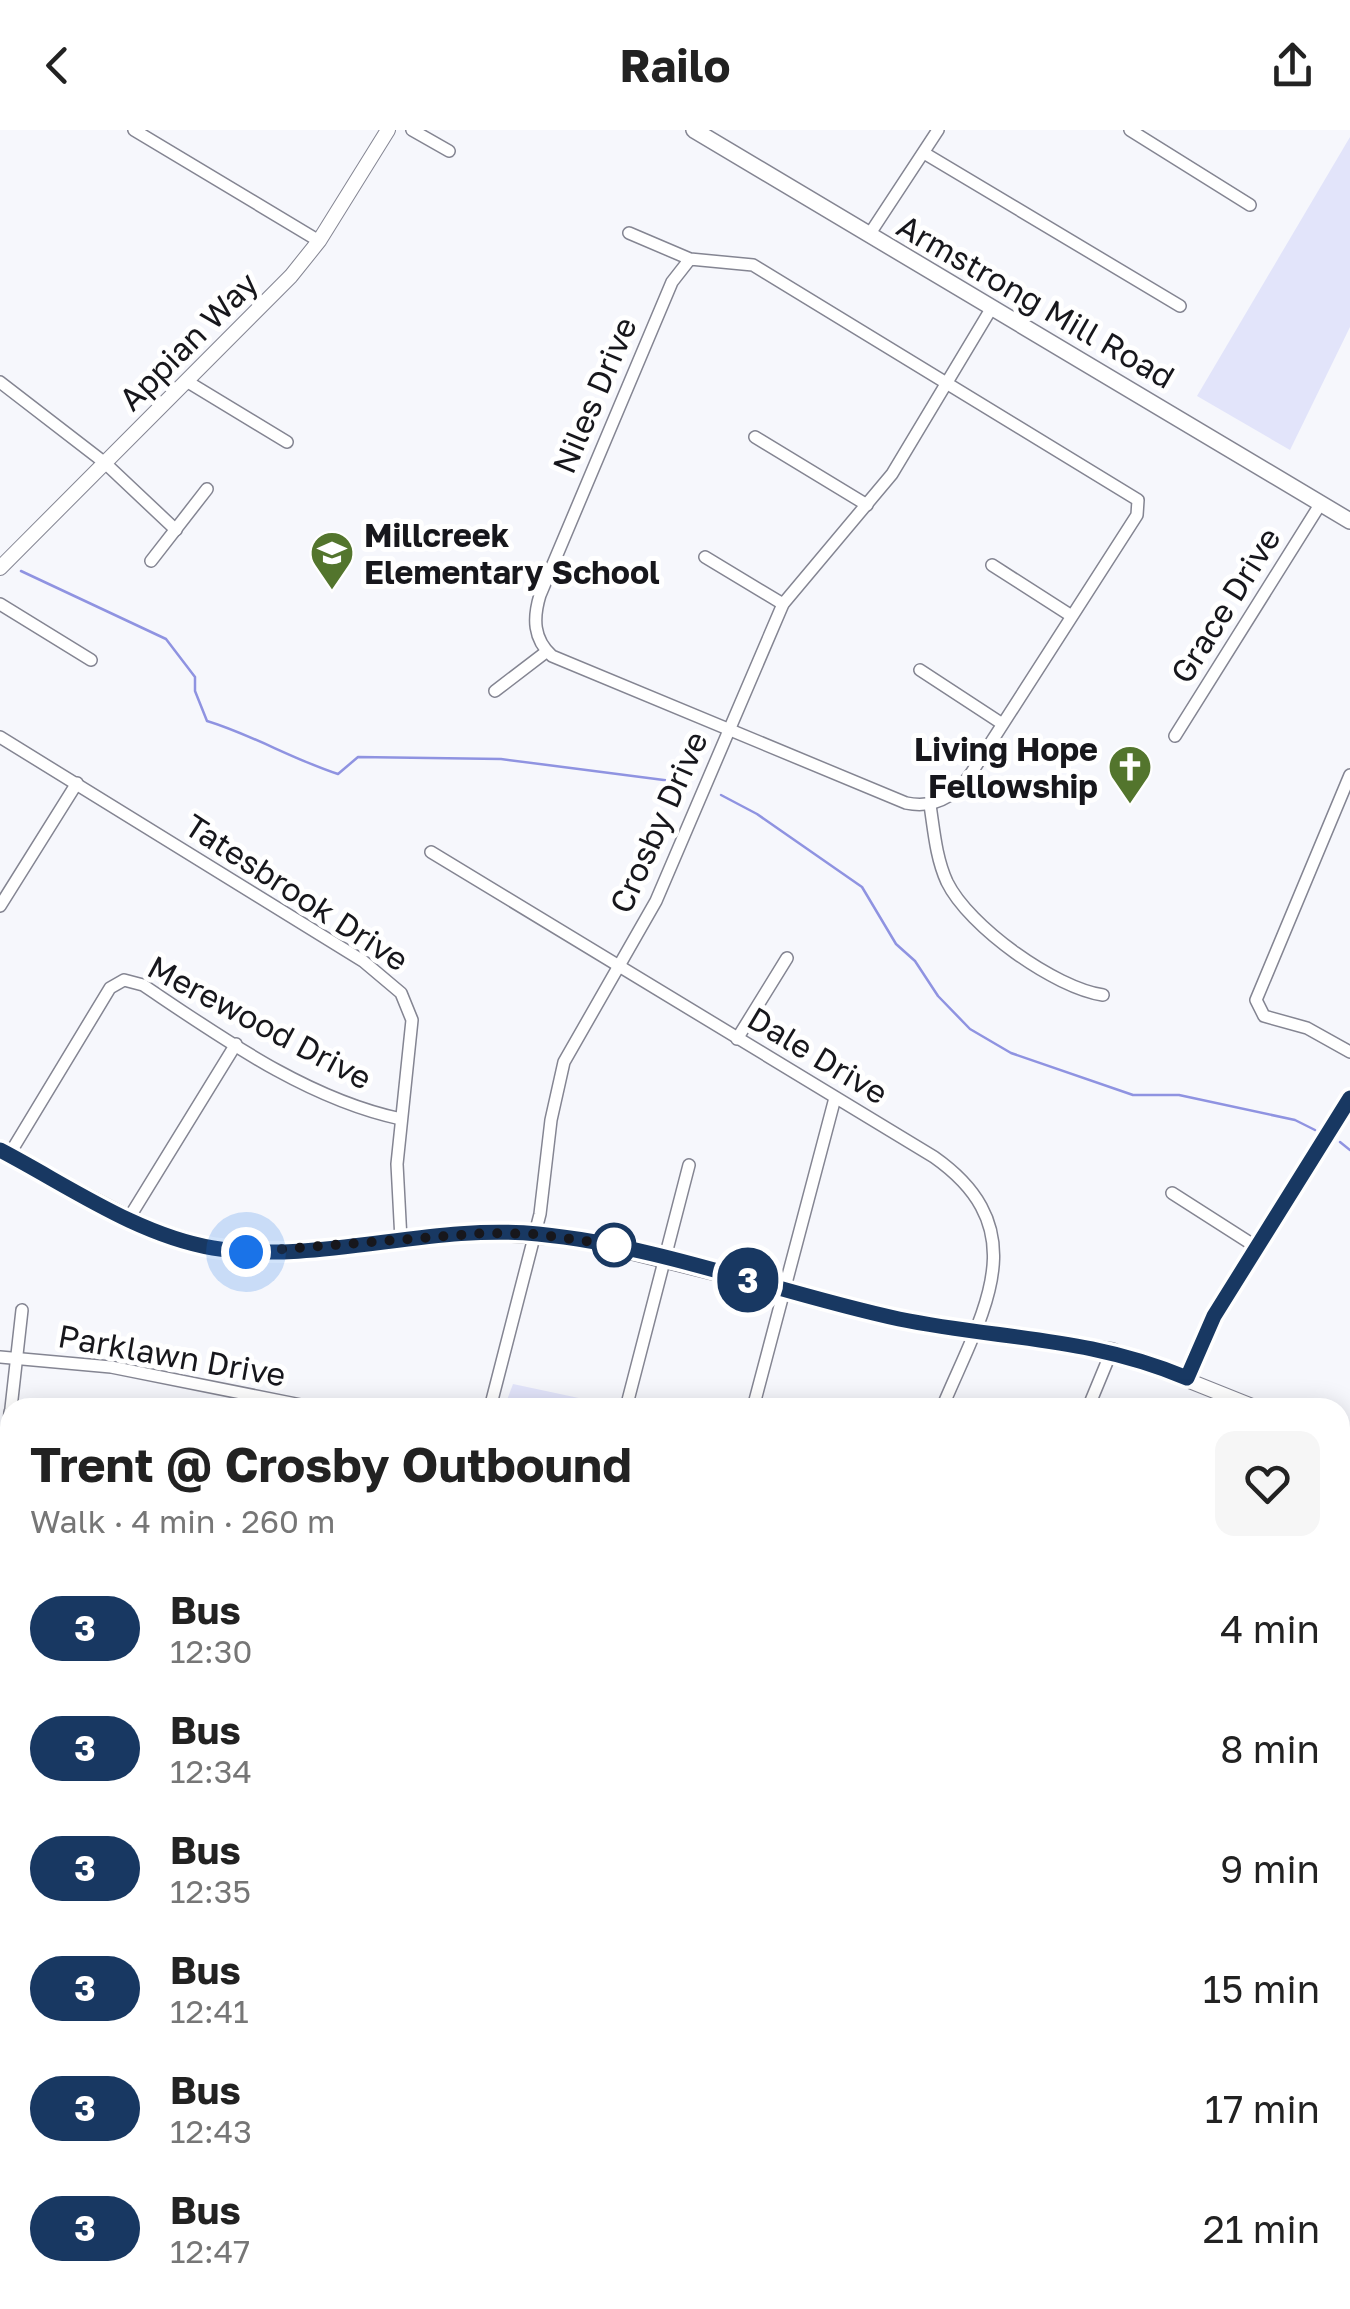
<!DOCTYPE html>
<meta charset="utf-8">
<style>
:root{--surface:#fff;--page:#f6f6f6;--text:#222;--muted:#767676}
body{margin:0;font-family:"Golos Text",sans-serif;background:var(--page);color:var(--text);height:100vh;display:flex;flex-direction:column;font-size:38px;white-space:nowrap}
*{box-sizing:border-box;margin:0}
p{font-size:32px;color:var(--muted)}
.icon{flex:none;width:55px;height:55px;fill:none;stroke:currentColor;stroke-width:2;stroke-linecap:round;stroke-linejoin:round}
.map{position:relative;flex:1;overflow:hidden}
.panel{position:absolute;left:0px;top:1268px;width:1350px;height:912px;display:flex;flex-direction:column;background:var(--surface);border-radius:30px 30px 0 0;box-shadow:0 5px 25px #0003}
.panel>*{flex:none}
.badge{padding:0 20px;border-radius:32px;font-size:35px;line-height:65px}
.you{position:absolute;width:50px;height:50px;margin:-25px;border:8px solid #fff;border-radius:50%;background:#1a73e8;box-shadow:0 0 0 15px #1a73e833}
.map>.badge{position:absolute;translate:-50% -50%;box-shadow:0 0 0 5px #fff}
.round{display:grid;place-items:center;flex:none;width:105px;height:105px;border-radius:20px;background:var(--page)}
.head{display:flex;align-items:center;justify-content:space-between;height:170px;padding:0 30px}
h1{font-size:48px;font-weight:700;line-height:75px}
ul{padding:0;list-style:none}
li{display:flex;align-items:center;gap:30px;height:120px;padding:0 30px}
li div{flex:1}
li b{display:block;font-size:38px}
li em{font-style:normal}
li .badge{min-width:110px;font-weight:700;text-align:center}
header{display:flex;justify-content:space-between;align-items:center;height:130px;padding:0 30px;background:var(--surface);font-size:45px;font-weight:700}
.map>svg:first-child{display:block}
.green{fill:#e2e4fa}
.water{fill:#8f93e1}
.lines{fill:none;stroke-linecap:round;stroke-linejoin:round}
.stream{stroke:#8f93e1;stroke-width:2.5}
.minor-casing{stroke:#848592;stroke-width:14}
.tertiary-casing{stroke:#848592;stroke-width:16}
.secondary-casing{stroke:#848592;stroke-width:18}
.primary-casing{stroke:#848592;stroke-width:20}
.minor{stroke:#fff;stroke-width:11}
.tertiary{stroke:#fff;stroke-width:14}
.secondary{stroke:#fff;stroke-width:15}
.primary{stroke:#fff;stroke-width:18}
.line-casing{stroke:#fff;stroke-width:22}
.line{stroke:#183862;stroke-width:15}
.walk{stroke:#17171c;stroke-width:10;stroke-dasharray:0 18}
.stop-dot{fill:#fff;stroke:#183862;stroke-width:5}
.labels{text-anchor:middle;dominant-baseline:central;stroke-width:10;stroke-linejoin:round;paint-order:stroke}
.street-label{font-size:32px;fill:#17171c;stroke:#fff}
.poi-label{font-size:32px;font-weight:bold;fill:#17171c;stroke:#fff;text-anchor:start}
</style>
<header><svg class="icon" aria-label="back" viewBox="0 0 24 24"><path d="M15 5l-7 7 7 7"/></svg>Railo<svg class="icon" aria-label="share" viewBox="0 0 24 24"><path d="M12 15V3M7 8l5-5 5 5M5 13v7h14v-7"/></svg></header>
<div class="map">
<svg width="1350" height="2179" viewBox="0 0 1350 2179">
<rect width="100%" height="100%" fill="#f6f7fc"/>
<!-- green -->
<g class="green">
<polygon points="1350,7 1350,197 1290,320 1197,266"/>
<polygon points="513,1254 621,1277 504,1278"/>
</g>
<!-- water -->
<polygon class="water" points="249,2170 309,2170 306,2179 255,2179"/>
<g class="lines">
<!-- stream -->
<g class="stream">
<path d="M 21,441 L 166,509 L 195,547 L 195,561 L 207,591 C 253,605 292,629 338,644 L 358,627 L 501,629 L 687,653"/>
<polyline points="721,665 757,684 862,757 896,814 915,831 938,866 970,899 1011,923 1133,965 1179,965 1295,990 1315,1000"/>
<polyline points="1340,1012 1350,1020"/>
</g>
<defs>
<g id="minor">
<polyline points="134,0 319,111"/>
<polyline points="412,0 449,21"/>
<polyline points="1130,0 1250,75"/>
<polyline points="924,23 1180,176"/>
<path d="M 629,103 L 690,129 L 753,135 L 1138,370 L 1137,385 L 972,642 C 956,666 936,679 906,673 L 552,526 C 533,509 533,488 540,465 L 672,152 L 690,129"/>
<polyline points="869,105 938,0"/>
<polyline points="0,252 105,333 176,400"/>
<polyline points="188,252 287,312"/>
<polyline points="755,307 867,375"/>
<polyline points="705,427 783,474"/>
<polyline points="151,431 207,359"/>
<polyline points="992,435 1070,485"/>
<polyline points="0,474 91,530"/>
<polyline points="920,540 1001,593"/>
<polyline points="495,561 546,522"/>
<polyline points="1175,606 1321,373"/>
<polyline points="0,607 363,831 401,863 412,890 397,1034 401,1110"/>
<polyline points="1350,645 1256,870 1264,886 1307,898 1350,922"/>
<path d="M 930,675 C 934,701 936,728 947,752 C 969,797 1055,858 1103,865"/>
<path d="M 431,722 L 934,1027 C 1039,1101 981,1184 942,1278"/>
<polyline points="0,776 77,653"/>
<polyline points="737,909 787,828"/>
<path d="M 9,1025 L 110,858 L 124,850 L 143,855 C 222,908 307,969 401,989"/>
<polyline points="1172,1063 1258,1118"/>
<polyline points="129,1088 236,914"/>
<polyline points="0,1227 111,1237 316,1278"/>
<polyline points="1187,1248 1213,1186 1350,968"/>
<polyline points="11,1278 22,1180"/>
<polyline points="490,1278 540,1084 551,990 564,932 656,771 783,474 892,344 991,179"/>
<polyline points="626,1278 689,1035"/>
<polyline points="753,1278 835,968"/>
<polyline points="1088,1278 1112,1220"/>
<polyline points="10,1282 6,1341 10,1359"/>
<polyline points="1340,1600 1350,1581"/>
<polyline points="0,1648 10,1654"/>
<polyline points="1340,2006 1350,2000"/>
<polyline points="0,2128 10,2087"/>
<polyline points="692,2170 694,2179"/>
<polyline points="480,2179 484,2170"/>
<polyline points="774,2179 805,2171 821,2178"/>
<polyline points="834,2179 836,2170"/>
<polyline points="871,2179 876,2170"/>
</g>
<g id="tertiary">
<polyline points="0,438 291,146 319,111 388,0"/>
<polyline points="0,1020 149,1098 210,1117 289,1121 485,1103 580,1110 900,1189 1112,1220 1257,1278"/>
<polyline points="1340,1356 1350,1369"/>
</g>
<polyline id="secondary" points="694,0 1350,391"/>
<g id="primary">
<polyline points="0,1492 10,1498"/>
<polyline points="0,1514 10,1519"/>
<polyline points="1340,2121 1350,2117"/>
<polyline points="1340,2141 1350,2138"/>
</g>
</defs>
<!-- minor casing -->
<use href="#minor" class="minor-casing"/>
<!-- tertiary casing -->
<use href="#tertiary" class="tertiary-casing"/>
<!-- secondary casing -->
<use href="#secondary" class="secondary-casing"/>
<!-- primary casing -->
<use href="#primary" class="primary-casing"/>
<!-- minor -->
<use href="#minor" class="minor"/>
<!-- tertiary -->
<use href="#tertiary" class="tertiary"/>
<!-- secondary -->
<use href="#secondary" class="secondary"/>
<!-- primary -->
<use href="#primary" class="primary"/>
</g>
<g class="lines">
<defs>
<path id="line" d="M 0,1020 C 67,1055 137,1105 213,1118 C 321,1135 429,1093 538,1104 C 661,1116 778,1163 899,1189 C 1002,1210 1087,1206 1187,1248 L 1214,1186 L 1350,968"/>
</defs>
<!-- line casing -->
<use href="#line" class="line-casing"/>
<!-- line -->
<use href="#line" class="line"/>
<!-- walk -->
<polyline class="walk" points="246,1122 485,1103 536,1104 614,1115"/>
</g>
<!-- icons -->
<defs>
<symbol id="school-pin" viewBox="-11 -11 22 30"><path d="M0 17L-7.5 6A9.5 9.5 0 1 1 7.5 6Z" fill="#53752d" stroke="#fff"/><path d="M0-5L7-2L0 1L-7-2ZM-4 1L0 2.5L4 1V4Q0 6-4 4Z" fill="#fff"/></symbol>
<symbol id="church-pin" viewBox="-11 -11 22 30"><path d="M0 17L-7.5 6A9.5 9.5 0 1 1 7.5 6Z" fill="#53752d" stroke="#fff"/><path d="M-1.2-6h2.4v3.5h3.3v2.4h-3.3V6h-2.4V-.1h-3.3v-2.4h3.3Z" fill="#fff"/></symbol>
</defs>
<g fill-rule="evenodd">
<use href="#school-pin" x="307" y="398" width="50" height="68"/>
<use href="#church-pin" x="1105" y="612" width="50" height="68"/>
</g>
<!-- markers -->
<circle class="stop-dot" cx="614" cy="1115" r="20"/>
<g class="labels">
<!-- street labels -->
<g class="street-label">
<text transform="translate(1036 171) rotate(30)">Armstrong Mill Road</text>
<text transform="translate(188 211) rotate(-45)">Appian Way</text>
<text transform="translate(594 265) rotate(-67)">Niles Drive</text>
<text transform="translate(1225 475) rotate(-58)">Grace Drive</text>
<text transform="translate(658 692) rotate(-66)">Crosby Drive</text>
<text transform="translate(297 762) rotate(33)">Tatesbrook Drive</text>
<text transform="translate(260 892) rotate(28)">Merewood Drive</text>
<text transform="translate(818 925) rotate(31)">Dale Drive</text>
<text transform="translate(172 1225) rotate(10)">Parklawn Drive</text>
</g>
<!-- poi labels -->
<g class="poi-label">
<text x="364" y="405">Millcreek<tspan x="364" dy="37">Elementary School</tspan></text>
<text x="1098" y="619" text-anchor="end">Living Hope<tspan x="1098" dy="37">Fellowship</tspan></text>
</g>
</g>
</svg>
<div class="you" style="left:246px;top:1122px"></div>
<b class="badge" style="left:748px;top:1150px;background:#183862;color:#fff">3</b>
<section class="panel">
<div class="head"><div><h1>Trent @ Crosby Outbound</h1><p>Walk · 4 min · 260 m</p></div><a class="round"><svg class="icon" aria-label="heart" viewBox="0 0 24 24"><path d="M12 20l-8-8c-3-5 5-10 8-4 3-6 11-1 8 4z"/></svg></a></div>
<ul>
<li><span class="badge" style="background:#183862;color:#fff">3</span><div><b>Bus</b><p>12:30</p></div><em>4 min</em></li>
<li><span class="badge" style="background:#183862;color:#fff">3</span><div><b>Bus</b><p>12:34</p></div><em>8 min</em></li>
<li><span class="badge" style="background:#183862;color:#fff">3</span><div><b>Bus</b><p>12:35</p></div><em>9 min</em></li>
<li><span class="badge" style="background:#183862;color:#fff">3</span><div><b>Bus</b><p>12:41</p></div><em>15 min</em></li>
<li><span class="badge" style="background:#183862;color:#fff">3</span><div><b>Bus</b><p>12:43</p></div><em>17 min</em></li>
<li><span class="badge" style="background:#183862;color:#fff">3</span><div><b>Bus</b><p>12:47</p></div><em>21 min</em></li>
</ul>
</section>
</div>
